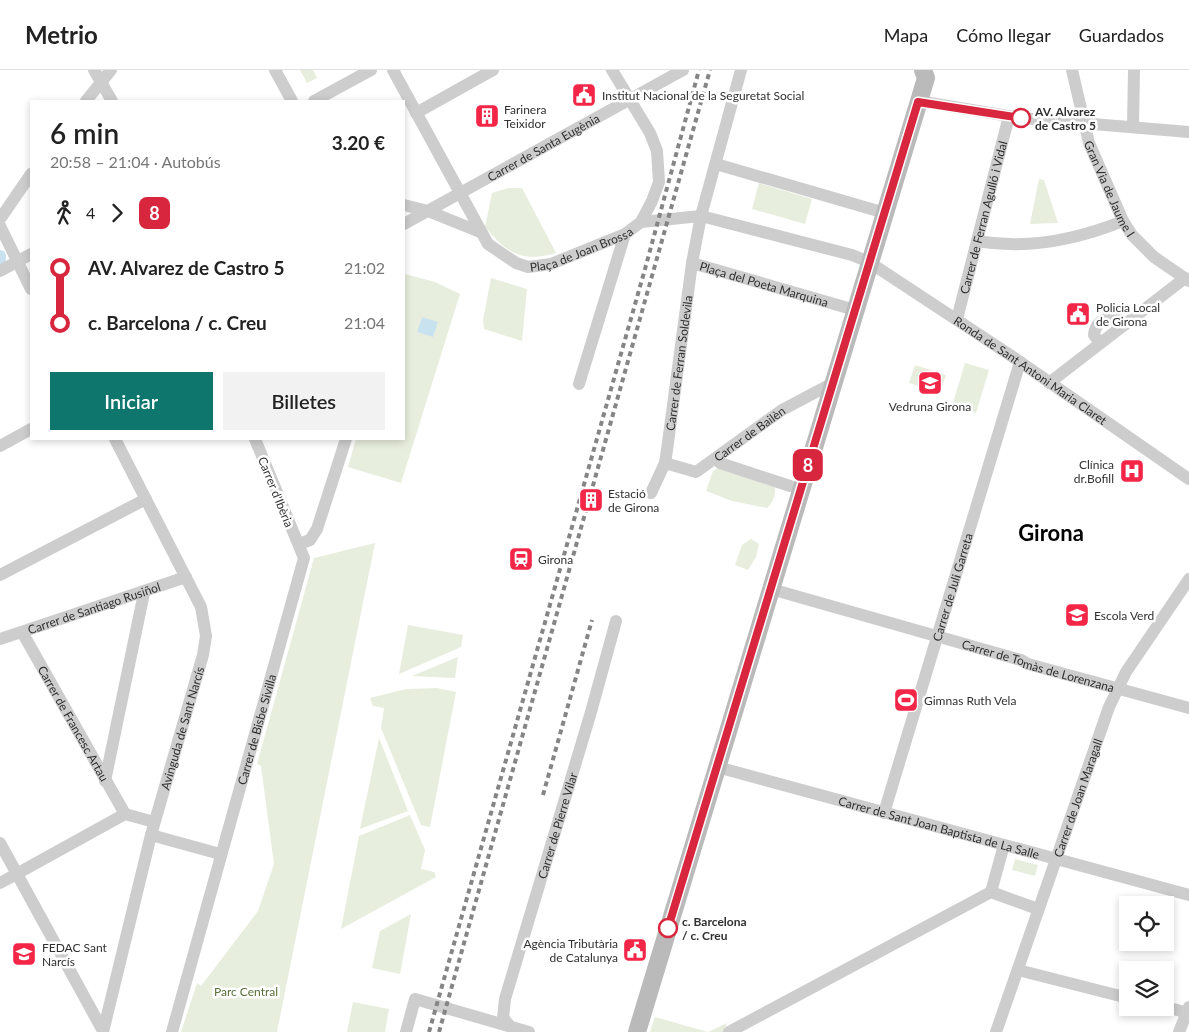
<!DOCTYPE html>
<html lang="es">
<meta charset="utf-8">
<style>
:root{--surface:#fff;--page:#f2f2f2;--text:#222;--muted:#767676;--line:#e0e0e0;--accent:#0f766e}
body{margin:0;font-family:Lato,sans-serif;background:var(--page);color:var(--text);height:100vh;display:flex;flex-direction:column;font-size:19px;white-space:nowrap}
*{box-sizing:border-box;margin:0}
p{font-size:16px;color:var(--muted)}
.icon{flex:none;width:28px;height:28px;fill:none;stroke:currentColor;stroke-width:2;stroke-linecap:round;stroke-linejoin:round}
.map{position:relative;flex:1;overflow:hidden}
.details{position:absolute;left:30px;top:30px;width:375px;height:340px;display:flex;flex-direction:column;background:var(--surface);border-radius:0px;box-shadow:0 2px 8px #0003}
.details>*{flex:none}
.badge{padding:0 10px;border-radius:8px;font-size:18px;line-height:32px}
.controls{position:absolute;left:1119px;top:826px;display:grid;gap:10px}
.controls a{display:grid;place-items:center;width:55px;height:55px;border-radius:0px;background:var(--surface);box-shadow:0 2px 8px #0003;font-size:25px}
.map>.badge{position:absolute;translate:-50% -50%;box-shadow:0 0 0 2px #fff}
.legs{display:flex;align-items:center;gap:8px;height:55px;padding:0 20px;font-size:16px}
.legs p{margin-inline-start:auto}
.summary{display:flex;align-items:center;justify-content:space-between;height:85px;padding:0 20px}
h1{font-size:28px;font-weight:600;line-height:38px}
.button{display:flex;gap:10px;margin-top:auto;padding:10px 20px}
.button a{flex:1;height:58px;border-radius:0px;background:var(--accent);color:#fff;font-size:20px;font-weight:600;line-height:58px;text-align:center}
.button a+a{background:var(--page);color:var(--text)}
ul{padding:0 20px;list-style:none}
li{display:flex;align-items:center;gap:18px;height:55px;font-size:19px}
li i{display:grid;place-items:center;width:8px;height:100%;margin:0 6px;background:currentColor}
li i::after{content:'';width:12px;height:12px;margin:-6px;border:4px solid;border-radius:50%;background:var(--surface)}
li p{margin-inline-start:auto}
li:first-child i{background:linear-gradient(#0000 50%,currentColor 0)}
li:last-child i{background:linear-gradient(currentColor 50%,#0000 0)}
header{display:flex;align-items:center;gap:30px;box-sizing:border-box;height:70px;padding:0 25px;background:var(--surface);border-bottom:1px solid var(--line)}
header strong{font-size:24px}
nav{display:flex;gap:28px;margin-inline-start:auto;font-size:18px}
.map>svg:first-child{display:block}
.green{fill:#e8eedd}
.water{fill:#c8e3ef}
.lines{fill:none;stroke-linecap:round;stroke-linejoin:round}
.canal{stroke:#c8e3ef;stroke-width:12}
.street{stroke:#cdcdcd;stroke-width:12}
.secondary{stroke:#bababa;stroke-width:18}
.rail{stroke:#858585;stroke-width:4;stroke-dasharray:5 4;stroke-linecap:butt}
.line-1-casing{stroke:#fff;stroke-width:11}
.line-1{stroke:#d7263d;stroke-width:8}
.stop-1-dot{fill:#fff;stroke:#d7263d;stroke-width:2.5}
.labels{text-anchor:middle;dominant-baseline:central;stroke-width:5;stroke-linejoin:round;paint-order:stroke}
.poi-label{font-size:12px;fill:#303030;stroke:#fff;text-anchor:start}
.stop-label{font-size:12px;font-weight:bold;fill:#303030;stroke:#fff;text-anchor:start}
.street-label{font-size:12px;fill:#303030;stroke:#fff}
.park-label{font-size:12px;fill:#586f39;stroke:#fff}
.town-label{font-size:22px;font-weight:bold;fill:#000;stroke:#fff}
</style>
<header>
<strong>Metrio</strong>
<nav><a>Mapa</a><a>Cómo llegar</a><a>Guardados</a></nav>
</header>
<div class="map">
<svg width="1189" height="962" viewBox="0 0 1189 962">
<rect width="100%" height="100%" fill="#fff"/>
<!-- green -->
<g class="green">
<polygon points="300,0 313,0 317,8 307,13"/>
<polygon points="1039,109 1044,110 1058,153 1030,154"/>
<polygon points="759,113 812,129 805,154 752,139"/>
<path d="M 508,118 L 522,118 L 556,183 C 521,193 507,183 485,157 L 492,123 Z"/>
<polygon points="405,204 435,212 460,224 401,413 348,397 356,369 404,369"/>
<polygon points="491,208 527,219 522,271 484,259 483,250"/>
<polygon points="965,293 989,300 976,343 952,336"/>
<polygon points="915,295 946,305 940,323 909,313"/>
<path d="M 718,398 L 774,413 C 777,423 774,431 767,438 L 732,431 L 706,421 L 713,401 Z"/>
<polygon points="751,469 759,474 756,487 748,500 735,495 742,475"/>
<polygon points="375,473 277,962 181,962 197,913 201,916 258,841 274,794 261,696 257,694 314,488"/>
<polygon points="408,555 463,565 461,577 399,604"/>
<polygon points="458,587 455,608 412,606"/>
<polygon points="437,618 456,622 430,757 421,755 381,658 384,638 373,636 370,628 406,619"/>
<polygon points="379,668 408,741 360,759"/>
<polygon points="410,745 425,780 421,799 434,802 436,807 341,859 359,766"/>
<polygon points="1015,789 1038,795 1035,806 1012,800"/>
<polygon points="411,844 400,904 372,898 380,861"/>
<polygon points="353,932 389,939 385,962 347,962"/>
<polygon points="655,947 708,962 727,953 724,962 650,962"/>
</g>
<!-- water -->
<polygon class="water" points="422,247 438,252 433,267 417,262"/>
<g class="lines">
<!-- canal -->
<polyline class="canal" points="0,186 0,189"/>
<!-- street -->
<g class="street">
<polyline points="94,0 112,31"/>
<polyline points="275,0 292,31"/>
<path id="s1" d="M 393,0 L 488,174 L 516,193 L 528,197 L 551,194 L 625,164 L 641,152 L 652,131 L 659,112 L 657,81 L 650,63 L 612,0"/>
<path id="s2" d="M 1072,0 L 1089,73 L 1123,151 L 1132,165 L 1154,187 L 1189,211"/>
<polyline points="86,31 111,0"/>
<polyline points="314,31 371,0"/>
<polyline points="918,31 1021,48 1189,62"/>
<polyline points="416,43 493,0"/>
<polyline points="1133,57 1134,0"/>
<polyline points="716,94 885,143"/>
<polyline points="404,135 428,141 480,162"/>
<polyline points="0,149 31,104"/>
<path id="s3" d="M 641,152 L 701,146 L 852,185 L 869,192 L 1010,285 L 1189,409"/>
<path id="s4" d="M 404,154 L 683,0"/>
<polyline points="0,156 31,219"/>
<path d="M 977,171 C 1028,180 1076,170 1123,151"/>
<path id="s5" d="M 692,193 L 855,240"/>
<polyline points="0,201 31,184"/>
<path id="s6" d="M 957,249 L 1009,46"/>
<path d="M 1100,273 L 1094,265 C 1095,253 1104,248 1115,246 L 1126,254"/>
<polyline points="1049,313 1185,208"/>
<polyline points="579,314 625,164"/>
<polyline points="0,376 31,359"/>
<path id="s7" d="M 665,393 L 696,402 L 782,340 L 833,313"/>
<polyline points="720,393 790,416"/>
<path id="s8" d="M 651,423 L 665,393 L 667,380 L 692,193 L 701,146 L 741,0"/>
<polyline points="299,474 310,470 317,459 346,369"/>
<polyline points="0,505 146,429"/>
<path id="s9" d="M 771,519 L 1021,590 L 1028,594 L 1189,638"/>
<path id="s10" d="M 22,562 L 125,744"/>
<path id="s11" d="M 0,569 L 186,507"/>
<path id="s12" d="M 717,697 L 1189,825"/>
<polyline points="105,711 144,523"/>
<path id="s13" d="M 884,743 L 1020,292"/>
<polyline points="151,765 220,784"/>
<polyline points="0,773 103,961"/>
<polyline points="0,813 125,744 154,752"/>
<polyline points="991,822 1038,839"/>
<polyline points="991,822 1004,775"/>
<polyline points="1018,900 1128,928"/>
<polyline points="1165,937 1189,943"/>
<path id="s14" d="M 510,956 L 503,948 L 505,929 L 591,642 L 616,551"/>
<path id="s15" d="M 103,962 L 151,765 L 203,585 L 206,566 L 201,537 L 115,369"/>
<path id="s16" d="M 172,962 L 304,488 L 255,369"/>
<polyline points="406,962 415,929 529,962"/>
<polyline points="729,962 991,822"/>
<path id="s17" d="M 996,962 L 1109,637 L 1126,602 L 1189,509"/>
<polyline points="1179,962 1189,937"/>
</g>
<!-- secondary -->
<polyline class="secondary" points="637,962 926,8 923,0"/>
<!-- rail -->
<g class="rail">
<polyline points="543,725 592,550"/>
<polyline points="429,962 645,199 699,0"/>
<polyline points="439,962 710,0"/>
</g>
</g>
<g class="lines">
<defs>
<polyline id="line-1" points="668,858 918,32 1021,48"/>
</defs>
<!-- line-1 casing -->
<use href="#line-1" class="line-1-casing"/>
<!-- line-1 -->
<use href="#line-1" class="line-1"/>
</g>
<!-- icons -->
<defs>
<symbol id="civic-square" viewBox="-11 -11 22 22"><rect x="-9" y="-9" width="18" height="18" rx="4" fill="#f32648" stroke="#fff"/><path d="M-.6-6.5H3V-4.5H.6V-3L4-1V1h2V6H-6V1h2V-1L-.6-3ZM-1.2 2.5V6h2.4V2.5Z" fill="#fff"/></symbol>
<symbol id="building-square" viewBox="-11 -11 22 22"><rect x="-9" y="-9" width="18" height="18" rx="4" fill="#f32648" stroke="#fff"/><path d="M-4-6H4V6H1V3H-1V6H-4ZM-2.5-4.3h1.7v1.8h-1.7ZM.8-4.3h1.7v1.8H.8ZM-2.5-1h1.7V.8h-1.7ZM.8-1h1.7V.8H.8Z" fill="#fff"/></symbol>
<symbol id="school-square" viewBox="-11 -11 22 22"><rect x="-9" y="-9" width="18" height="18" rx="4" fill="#f32648" stroke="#fff"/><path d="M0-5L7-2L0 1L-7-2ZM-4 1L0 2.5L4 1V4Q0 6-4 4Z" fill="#fff"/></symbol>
<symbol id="hospital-square" viewBox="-11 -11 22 22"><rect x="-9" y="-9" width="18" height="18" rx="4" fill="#f32648" stroke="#fff"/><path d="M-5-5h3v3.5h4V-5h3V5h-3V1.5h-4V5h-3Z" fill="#fff"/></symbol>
<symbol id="station-square" viewBox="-11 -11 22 22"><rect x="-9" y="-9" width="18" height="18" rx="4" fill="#f32648" stroke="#fff"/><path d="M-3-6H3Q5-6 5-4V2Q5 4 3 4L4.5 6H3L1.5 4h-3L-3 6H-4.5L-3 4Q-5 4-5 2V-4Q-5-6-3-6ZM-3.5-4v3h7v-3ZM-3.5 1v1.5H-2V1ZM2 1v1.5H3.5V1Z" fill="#fff"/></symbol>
<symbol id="stadium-square" viewBox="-11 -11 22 22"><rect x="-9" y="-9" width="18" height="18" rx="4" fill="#f32648" stroke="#fff"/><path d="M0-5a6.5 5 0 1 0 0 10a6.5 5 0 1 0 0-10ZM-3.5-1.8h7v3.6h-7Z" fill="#fff"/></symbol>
</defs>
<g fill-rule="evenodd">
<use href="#civic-square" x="570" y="11" width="28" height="28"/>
<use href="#building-square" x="473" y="32" width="28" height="28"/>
<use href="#civic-square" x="1064" y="230" width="28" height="28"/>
<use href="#school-square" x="916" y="299" width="28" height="28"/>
<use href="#hospital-square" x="1118" y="387" width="28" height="28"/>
<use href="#building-square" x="577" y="416" width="28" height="28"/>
<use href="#station-square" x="507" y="475" width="28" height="28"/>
<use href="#school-square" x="1063" y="531" width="28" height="28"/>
<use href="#stadium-square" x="892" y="616" width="28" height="28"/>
<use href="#civic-square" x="621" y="866" width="28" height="28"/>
<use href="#school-square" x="10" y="870" width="28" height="28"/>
</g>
<!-- markers -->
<g class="stop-1-dot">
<circle cx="1021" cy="48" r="9"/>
<circle cx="668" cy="858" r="9"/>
</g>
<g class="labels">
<!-- poi labels -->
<g class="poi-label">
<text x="602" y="25">Institut Nacional de la Seguretat Social</text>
<text x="504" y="39">Farinera<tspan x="504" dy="14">Teixidor</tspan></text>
<text x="1096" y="237">Policia Local<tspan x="1096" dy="14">de Girona</tspan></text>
<text x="930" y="336" text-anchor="middle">Vedruna Girona</text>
<text x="1114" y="394" text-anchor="end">Clínica<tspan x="1114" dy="14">dr.Bofill</tspan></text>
<text x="608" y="423">Estació<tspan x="608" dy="14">de Girona</tspan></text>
<text x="538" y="489">Girona</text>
<text x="1094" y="545">Escola Verd</text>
<text x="924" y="630">Gimnas Ruth Vela</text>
<text x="618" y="873" text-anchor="end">Agència Tributària<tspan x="618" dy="14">de Catalunya</tspan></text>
<text x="42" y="877">FEDAC Sant<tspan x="42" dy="14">Narcís</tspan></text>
</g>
<!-- stop labels -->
<g class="stop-label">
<text x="1035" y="41">AV. Alvarez<tspan x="1035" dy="14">de Castro 5</tspan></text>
<text x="682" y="851">c. Barcelona<tspan x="682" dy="14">/ c. Creu</tspan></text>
</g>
<!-- street labels -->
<g class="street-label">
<text stroke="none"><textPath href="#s4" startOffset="159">Carrer de Santa Eugènia</textPath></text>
<text stroke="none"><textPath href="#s2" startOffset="125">Gran Via de Jaume I</textPath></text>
<text stroke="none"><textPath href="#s6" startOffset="105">Carrer de Ferran Agulló i Vidal</textPath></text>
<text stroke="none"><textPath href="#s1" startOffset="301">Plaça de Joan Brossa</textPath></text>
<text stroke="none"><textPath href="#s5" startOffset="75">Plaça del Poeta Marquina</textPath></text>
<text stroke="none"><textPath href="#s8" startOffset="134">Carrer de Ferran Soldevila</textPath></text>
<text stroke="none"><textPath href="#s3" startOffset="429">Ronda de Sant Antoni Maria Claret</textPath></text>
<text stroke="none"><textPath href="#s7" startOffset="98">Carrer de Bailèn</textPath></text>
<text transform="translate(276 422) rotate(68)">Carrer d'Ibèria</text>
<text stroke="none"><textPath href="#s13" startOffset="236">Carrer de Juli Garreta</textPath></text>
<text stroke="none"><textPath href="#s11" startOffset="99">Carrer de Santiago Rusiñol</textPath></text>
<text stroke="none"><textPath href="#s9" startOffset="278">Carrer de Tomàs de Lorenzana</textPath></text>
<text stroke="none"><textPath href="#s10" startOffset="105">Carrer de Francesc Artau</textPath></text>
<text stroke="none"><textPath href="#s15" startOffset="314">Avinguda de Sant Narcís</textPath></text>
<text stroke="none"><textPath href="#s16" startOffset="314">Carrer de Bisbe Sivilla</textPath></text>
<text stroke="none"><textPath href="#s17" startOffset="248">Carrer de Joan Maragall</textPath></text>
<text stroke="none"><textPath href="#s14" startOffset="211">Carrer de Pierre Vilar</textPath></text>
<text stroke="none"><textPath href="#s12" startOffset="230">Carrer de Sant Joan Baptista de La Salle</textPath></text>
</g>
<!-- park labels -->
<g class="park-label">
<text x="246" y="921">Parc Central</text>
</g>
<!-- town labels -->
<g class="town-label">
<text x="1051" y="462">Girona</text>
</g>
</g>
</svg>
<div class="controls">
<a><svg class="icon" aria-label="locate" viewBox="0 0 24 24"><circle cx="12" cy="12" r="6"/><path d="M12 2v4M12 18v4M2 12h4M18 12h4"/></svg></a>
<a><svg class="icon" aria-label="layers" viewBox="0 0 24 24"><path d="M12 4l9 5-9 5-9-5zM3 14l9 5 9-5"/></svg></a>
</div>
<b class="badge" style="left:808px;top:395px;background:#d7263d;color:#fff">8</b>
<section class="details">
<div class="summary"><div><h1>6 min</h1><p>20:58 – 21:04 · Autobús</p></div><b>3.20 €</b></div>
<div class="legs"><svg class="icon" aria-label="walk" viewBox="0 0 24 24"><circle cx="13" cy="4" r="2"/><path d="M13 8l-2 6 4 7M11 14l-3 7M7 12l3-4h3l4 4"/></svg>4<svg class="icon" aria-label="forward" viewBox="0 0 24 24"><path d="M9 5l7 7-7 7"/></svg><b class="badge" style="background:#d7263d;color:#fff">8</b></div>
<ul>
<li><i style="color:#d7263d"></i><b>AV. Alvarez de Castro 5</b><p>21:02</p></li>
<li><i style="color:#d7263d"></i><b>c. Barcelona / c. Creu</b><p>21:04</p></li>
</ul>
<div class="button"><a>Iniciar</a><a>Billetes</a></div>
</section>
</div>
